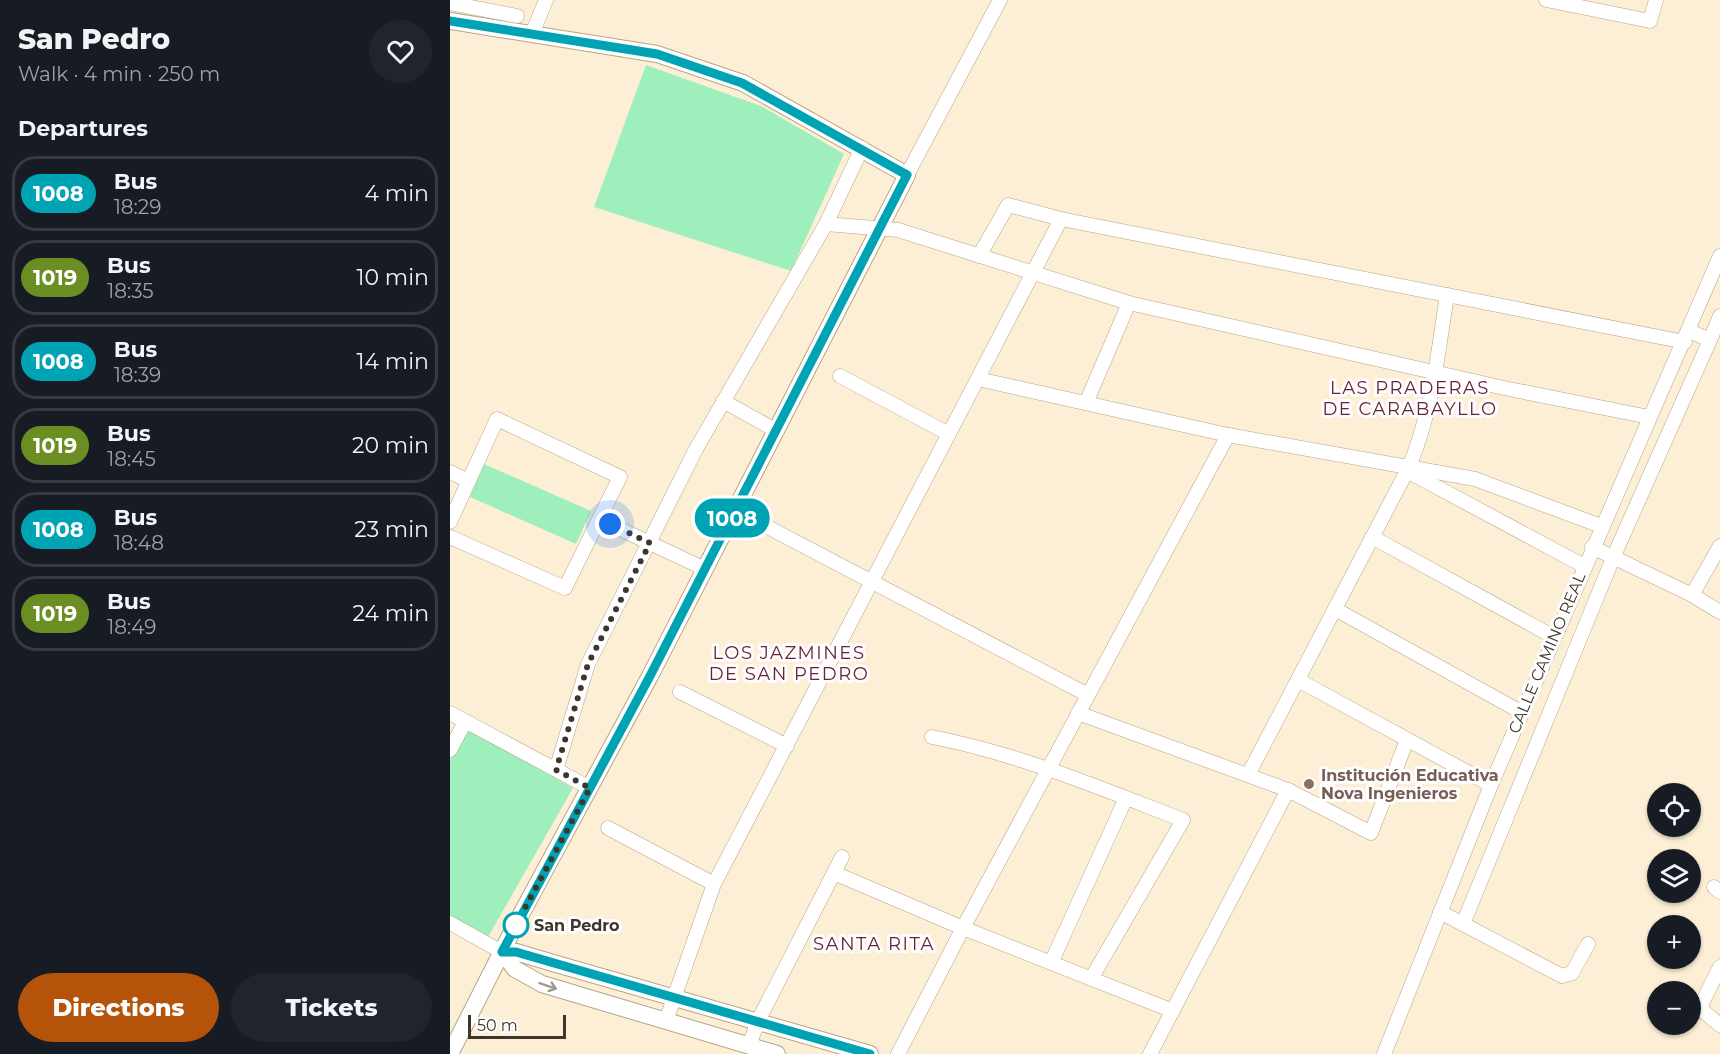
<!DOCTYPE html>
<meta charset="utf-8">
<style>
:root{--surface:#171b24;--page:#20242c;--text:#f1f3f6;--muted:#9ea1a6;--line:#363941;--accent:#b45309}
body{margin:0;font-family:Montserrat,sans-serif;background:var(--page);color:var(--text);height:100vh;display:flex;flex-direction:column;font-size:22px;white-space:nowrap}
*{box-sizing:border-box;margin:0}
p{font-size:20px;color:var(--muted)}
.icon{flex:none;width:33px;height:33px;fill:none;stroke:currentColor;stroke-width:2;stroke-linecap:round;stroke-linejoin:round}
.map{position:relative;flex:1;overflow:hidden}
.sheet{display:flex;flex-direction:column;background:var(--surface);width:450px}
.sheet>*{flex:none}
.badge{padding:0 12px;border-radius:20px;font-size:21px;line-height:39px}
.tools{position:absolute;left:1197px;top:783px;display:grid;gap:12px}
.tools a{display:grid;place-items:center;width:54px;height:54px;border-radius:50%;background:var(--surface);box-shadow:0 2px 4px #0004;font-size:30px}
.scale{position:absolute;left:18px;bottom:15px;width:98px;box-sizing:border-box;padding-left:6px;border:3px solid #3d362a;border-top:0;font-size:16px;line-height:21px;white-space:nowrap;color:#3d362a;-webkit-text-stroke:4px #fefefe;paint-order:stroke}
.you{position:absolute;width:30px;height:30px;margin:-15px;border:4px solid #fff;border-radius:50%;background:#1a73e8;box-shadow:0 0 0 9px #1a73e833}
.map>.badge{position:absolute;translate:-50% -50%;box-shadow:0 0 0 3px #fff}
h2{padding:0 18px;font-size:22px;line-height:54px}
.round{display:grid;place-items:center;flex:none;width:63px;height:63px;border-radius:32px;background:var(--page)}
.overview{display:flex;align-items:center;justify-content:space-between;height:102px;padding:0 18px}
h1{font-size:28px;font-weight:800;line-height:45px}
.primary-button{display:flex;gap:12px;margin-top:auto;padding:12px 18px}
.primary-button a{flex:1;height:69px;border-radius:36px;background:var(--accent);color:#fff;font-size:24px;font-weight:800;line-height:69px;text-align:center}
.primary-button a+a{background:var(--page);color:var(--text)}
ul{padding:0;list-style:none}
li{display:flex;align-items:center;gap:18px;height:75px;margin:0 12px 9px;padding:0 6px;border:3px solid var(--line);border-radius:24px}
li div{flex:1}
li b{display:block;font-size:22px}
li em{font-style:normal}
li .badge{min-width:66px;font-weight:700;text-align:center}
main{display:flex;flex:1;min-height:0}
.map>svg:first-child{display:block}
.green{fill:#9fefbc}
.lines{fill:none;stroke-linecap:round;stroke-linejoin:round}
.minor-casing{stroke:#b5a588;stroke-width:15}
.major-casing{stroke:#b5a588;stroke-width:18}
.minor{stroke:#fff;stroke-width:14}
.major{stroke:#fff;stroke-width:16}
.oneway{stroke:#9e9a94}
.line-casing{stroke:#fff;stroke-width:14}
.line{stroke:#00a3b4;stroke-width:9}
.walk{stroke:#3d362a;stroke-width:6;stroke-dasharray:0 10.8}
.education-dot{fill:#8d6e63;stroke:#fefefe;stroke-width:2}
.stop-dot{fill:#fff;stroke:#00a3b4;stroke-width:3}
.labels{text-anchor:middle;dominant-baseline:central;stroke-width:6;stroke-linejoin:round;paint-order:stroke}
.street-label{font-size:16px;fill:#3d362a;stroke:#fefefe}
.education-label{font-size:16px;font-weight:bold;fill:#785e54;stroke:#fefefe;text-anchor:start}
.stop-label{font-size:16px;font-weight:bold;fill:#3d362a;stroke:#fefefe;text-anchor:start}
.neighbourhood-label{font-size:18px;letter-spacing:1.5px;fill:#662239;stroke:#fefefe}
</style>
<main>
<section class="sheet">
<div class="overview"><div><h1>San Pedro</h1><p>Walk · 4 min · 250 m</p></div><a class="round"><svg class="icon" aria-label="heart" viewBox="0 0 24 24"><path d="M12 20l-8-8c-3-5 5-10 8-4 3-6 11-1 8 4z"/></svg></a></div>
<h2>Departures</h2>
<ul>
<li><span class="badge" style="background:#00a3b4;color:#fff">1008</span><div><b>Bus</b><p>18:29</p></div><em>4 min</em></li>
<li><span class="badge" style="background:#6b8e23;color:#fff">1019</span><div><b>Bus</b><p>18:35</p></div><em>10 min</em></li>
<li><span class="badge" style="background:#00a3b4;color:#fff">1008</span><div><b>Bus</b><p>18:39</p></div><em>14 min</em></li>
<li><span class="badge" style="background:#6b8e23;color:#fff">1019</span><div><b>Bus</b><p>18:45</p></div><em>20 min</em></li>
<li><span class="badge" style="background:#00a3b4;color:#fff">1008</span><div><b>Bus</b><p>18:48</p></div><em>23 min</em></li>
<li><span class="badge" style="background:#6b8e23;color:#fff">1019</span><div><b>Bus</b><p>18:49</p></div><em>24 min</em></li>
</ul>
<div class="primary-button"><a>Directions</a><a>Tickets</a></div>
</section>
<div class="map">
<svg width="1270" height="1054" viewBox="0 0 1270 1054">
<rect width="100%" height="100%" fill="#fdefd6"/>
<!-- green -->
<g class="green">
<polygon points="196,65 311,106 394,154 341,271 144,207"/>
<polygon points="34,464 141,511 126,544 20,497"/>
<polygon points="18,729 123,788 38,937 0,915 0,760"/>
</g>
<g class="lines">
<defs>
<g id="minor">
<polyline points="1096,0 1200,21 1206,0"/>
<polyline points="0,3 67,16"/>
<polyline points="82,34 96,0"/>
<polyline points="457,175 550,0"/>
<polyline points="376,224 448,230 679,303 1054,388 1199,417"/>
<polyline points="529,256 558,205 611,219 1235,342"/>
<polyline points="1239,331 1260,340 1270,316"/>
<polyline points="390,376 499,434"/>
<polyline points="528,379 778,435 1025,479 1151,526"/>
<polyline points="273,401 327,431"/>
<polyline points="636,403 679,303"/>
<polyline points="957,471 1134,566"/>
<polyline points="0,472 19,481"/>
<polyline points="285,510 638,695"/>
<polyline points="149,519 255,569"/>
<polyline points="0,522 47,419 170,477 115,588 0,537"/>
<polyline points="922,537 1104,637"/>
<polyline points="1142,547 1242,595 1270,612"/>
<polyline points="1242,595 1270,546"/>
<polyline points="885,609 1071,712"/>
<polyline points="848,680 1041,785"/>
<polyline points="230,692 337,746"/>
<polyline points="0,713 140,788"/>
<polyline points="628,713 838,790 921,833 957,740"/>
<path d="M 482,737 C 569,754 650,788 733,820 L 641,979"/>
<polyline points="0,750 15,722"/>
<polyline points="106,770 138,664 246,449 376,224 412,148"/>
<path d="M 798,775 L 959,467 C 982,412 988,353 997,295"/>
<polyline points="158,828 264,884"/>
<polyline points="384,873 513,928 723,1011"/>
<polyline points="1264,887 1270,892"/>
<polyline points="990,912 1112,976 1122,973 1138,944"/>
<polyline points="0,923 52,952"/>
<polyline points="1013,924 1163,558 1260,340"/>
<polyline points="601,963 676,798"/>
<polyline points="1270,967 1252,1003 1252,1010 1270,1025"/>
<polyline points="216,1021 264,884 611,219"/>
<polyline points="299,1046 308,1021 392,857"/>
<polyline points="448,1054 513,928 778,435"/>
<polyline points="700,1054 838,790"/>
<polyline points="934,1054 1041,785 1270,256"/>
</g>
<g id="major">
<polyline points="0,21 207,54 293,83 457,175 200,676 69,918 0,1054"/>
<polyline points="52,952 66,952 103,963 420,1054"/>
<polyline points="52,952 65,969 92,984 327,1054"/>
</g>
</defs>
<!-- minor casing -->
<use href="#minor" class="minor-casing"/>
<!-- major casing -->
<use href="#major" class="major-casing"/>
<!-- minor -->
<use href="#minor" class="minor"/>
<!-- major -->
<use href="#major" class="major"/>
</g>
<!-- one-way arrows -->
<defs><path id="oneway-shaft" d="M-6 0H5M1.5-3L5.5 0L1.5 3" fill="none" stroke-width="1.6" stroke-linecap="round" stroke-linejoin="round" transform="scale(1.5)"/></defs>
<use class="oneway" href="#oneway-shaft" transform="translate(98 986) rotate(19)"/>
<g class="lines">
<defs>
<polyline id="line" points="0,21 207,54 292,83 457,175 200,676 52,952 66,952 104,963 420,1054"/>
</defs>
<!-- line casing -->
<use href="#line" class="line-casing"/>
<!-- line -->
<use href="#line" class="line"/>
<!-- walk -->
<polyline class="walk" points="66,925 63,930 140,788 106,770 138,664 200,543 160,524"/>
</g>
<!-- markers -->
<circle class="education-dot" cx="859" cy="784" r="6"/>
<circle class="stop-dot" cx="66" cy="925" r="12"/>
<g class="labels">
<!-- street labels -->
<g class="street-label">
<text transform="translate(1097 653) rotate(-67)">CALLE CAMINO REAL</text>
</g>
<!-- education labels -->
<g class="education-label">
<text x="871" y="775">Institución Educativa<tspan x="871" dy="18">Nova Ingenieros</tspan></text>
</g>
<!-- stop labels -->
<g class="stop-label">
<text x="84" y="925">San Pedro</text>
</g>
<!-- neighbourhood labels -->
<g class="neighbourhood-label">
<text x="960" y="388">LAS PRADERAS<tspan x="960" dy="21">DE CARABAYLLO</tspan></text>
<text x="339" y="653">LOS JAZMINES<tspan x="339" dy="21">DE SAN PEDRO</tspan></text>
<text x="424" y="944">SANTA RITA</text>
</g>
</g>
</svg>
<div class="tools">
<a><svg class="icon" aria-label="locate" viewBox="0 0 24 24"><circle cx="12" cy="12" r="6"/><path d="M12 2v4M12 18v4M2 12h4M18 12h4"/></svg></a>
<a><svg class="icon" aria-label="layers" viewBox="0 0 24 24"><path d="M12 4l9 5-9 5-9-5zM3 14l9 5 9-5"/></svg></a>
<a>+</a>
<a>−</a>
</div>
<div class="scale">50 m</div>
<div class="you" style="left:160px;top:524px"></div>
<b class="badge" style="left:282px;top:518px;background:#00a3b4;color:#fff">1008</b>
</div>
</main>
